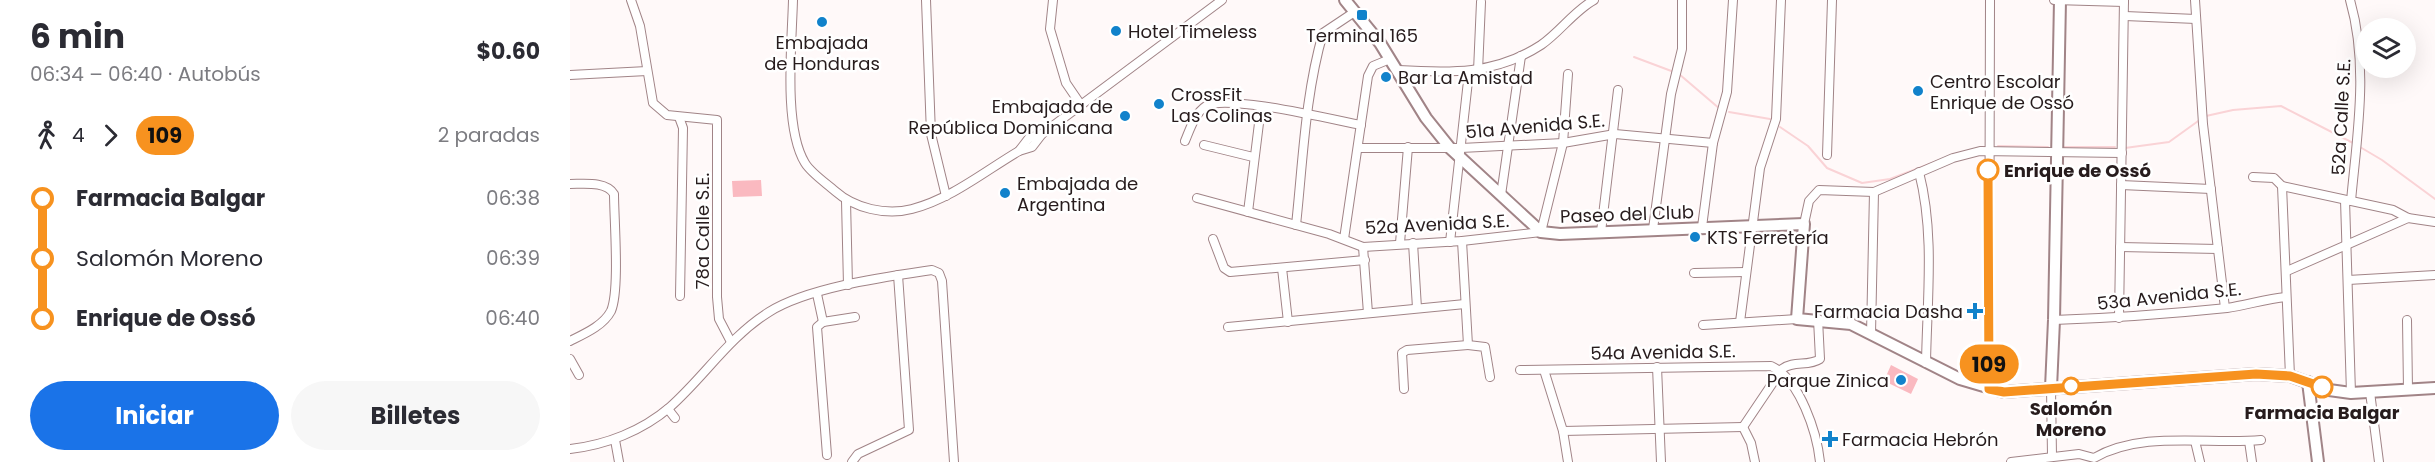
<!DOCTYPE html>
<html lang="es">
<meta charset="utf-8">
<style>
:root{--surface:#fff;--page:#f7f7f7;--text:#2b2b33;--muted:#7c7c81;--accent:#1a73e8}
body{margin:0;font-family:Poppins,sans-serif;background:var(--page);color:var(--text);height:100vh;display:flex;flex-direction:column;font-size:22px;white-space:nowrap}
*{box-sizing:border-box;margin:0}
p{font-size:20px;color:var(--muted)}
.icon{flex:none;width:33px;height:33px;fill:none;stroke:currentColor;stroke-width:2;stroke-linecap:round;stroke-linejoin:round}
.map{position:relative;flex:1;overflow:hidden}
.side{display:flex;flex-direction:column;background:var(--surface);width:570px}
.side>*{flex:none}
.badge{padding:0 12px;border-radius:20px;font-size:21px;line-height:39px}
.controls{position:absolute;left:1786px;top:18px;display:grid;gap:12px}
.controls a{display:grid;place-items:center;width:60px;height:60px;border-radius:50%;background:var(--surface);box-shadow:0 6px 24px #0002;font-size:30px}
.map>.badge{position:absolute;translate:-50% -50%;box-shadow:0 0 0 3px #fff}
.legs{display:flex;align-items:center;gap:9px;height:66px;padding:0 30px;font-size:20px}
.legs p{margin-inline-start:auto}
.headline{display:flex;align-items:center;justify-content:space-between;height:102px;padding:0 30px}
h1{font-size:33px;font-weight:700;line-height:45px}
.button{display:flex;gap:12px;margin-top:auto;padding:12px 30px}
.button a{flex:1;height:69px;border-radius:36px;background:var(--accent);color:#fff;font-size:24px;font-weight:700;line-height:69px;text-align:center}
.button a+a{background:var(--page);color:var(--text)}
ul{padding:0 30px;list-style:none}
li{display:flex;align-items:center;gap:21px;height:60px;font-size:22px}
li i{display:grid;place-items:center;width:9px;height:100%;margin:0 8px;background:currentColor}
li i::after{content:'';width:15px;height:15px;margin:-8px;border:4px solid;border-radius:50%;background:var(--surface)}
li p{margin-inline-start:auto}
li:first-child i{background:linear-gradient(#0000 50%,currentColor 0)}
li:last-child i{background:linear-gradient(currentColor 50%,#0000 0)}
main{display:flex;flex:1;min-height:0}
.map>svg:first-child{display:block}
.green{fill:#fab9c0}
.lines{fill:none;stroke-linecap:round;stroke-linejoin:round}
.stream{stroke:#fad3d6;stroke-width:2}
.street-casing{stroke:#a18487;stroke-width:10}
.secondary-casing{stroke:#a18487;stroke-width:14}
.street{stroke:#fff;stroke-width:8}
.secondary{stroke:#fff;stroke-width:10}
.line-1-casing{stroke:#fff;stroke-width:14}
.line-1{stroke:#f7921f;stroke-width:9}
.poi-dot{fill:#1182cb;stroke:#fff;stroke-width:2}
.stop-1-dot{fill:#fff;stroke:#f7921f;stroke-width:3}
.labels{text-anchor:middle;dominant-baseline:central;stroke-width:5;stroke-linejoin:round;paint-order:stroke}
.poi-label{font-size:18px;fill:#271c1d;stroke:#fff;text-anchor:start}
.street-label{font-size:18px;fill:#271c1d;stroke:#fff}
.stop-label{font-size:18px;font-weight:bold;fill:#271c1d;stroke:#fff}
</style>
<main>
<section class="side">
<div class="headline"><div><h1>6 min</h1><p>06:34 – 06:40 · Autobús</p></div><b>$0.60</b></div>
<div class="legs"><svg class="icon" aria-label="walk" viewBox="0 0 24 24"><circle cx="13" cy="4" r="2"/><path d="M13 8l-2 6 4 7M11 14l-3 7M7 12l3-4h3l4 4"/></svg>4<svg class="icon" aria-label="forward" viewBox="0 0 24 24"><path d="M9 5l7 7-7 7"/></svg><b class="badge" style="background:#f7921f;color:#111">109</b><p>2 paradas</p></div>
<ul>
<li><i style="color:#f7921f"></i><b>Farmacia Balgar</b><p>06:38</p></li>
<li><i style="color:#f7921f"></i><span>Salomón Moreno</span><p>06:39</p></li>
<li><i style="color:#f7921f"></i><b>Enrique de Ossó</b><p>06:40</p></li>
</ul>
<div class="button"><a>Iniciar</a><a>Billetes</a></div>
</section>
<div class="map">
<svg width="1865" height="462" viewBox="0 0 1865 462">
<rect width="100%" height="100%" fill="#fff9f9"/>
<!-- green -->
<g class="green">
<polygon points="191,180 192,196 163,197 162,181"/>
<polygon points="1321,365 1348,379 1341,394 1314,381"/>
</g>
<g class="lines">
<!-- stream -->
<g class="stream">
<polyline points="1064,57 1104,72"/>
<polyline points="1109,74 1150,109"/>
<polyline points="1159,112 1200,119"/>
<polyline points="1636,116 1663,110 1711,106 1785,144"/>
<polyline points="1210,127 1238,146 1257,168 1292,183 1320,179 1370,160"/>
<polyline points="1428,146 1478,147"/>
<polyline points="1491,147 1545,147"/>
<polyline points="1790,147 1812,160 1865,199"/>
<polyline points="1555,148 1599,142 1631,119"/>
</g>
<defs>
<g id="street">
<polyline points="61,0 70,26 83,103 97,115 147,120 147,297 149,319 161,342"/>
<path d="M 223,0 C 222,42 213,127 235,163 C 241,173 256,183 265,191 C 284,208 316,216 342,209 C 381,199 415,171 449,151 L 462,147 L 472,134 L 652,0"/>
<polyline points="356,0 361,134 376,196"/>
<polyline points="483,0 480,29 496,83 511,105"/>
<polyline points="1484,0 1554,2"/>
<polyline points="1625,0 1633,124 1655,308"/>
<path d="M 1780,0 C 1799,66 1787,135 1781,201"/>
<polyline points="1555,16 1626,19"/>
<path d="M 828,70 C 880,73 925,75 971,45 C 990,32 1004,11 1024,0"/>
<polyline points="908,71 911,2"/>
<polyline points="0,75 77,71"/>
<polyline points="109,117 113,128 110,296"/>
<path d="M 615,141 C 620,129 625,113 636,106 C 657,94 764,120 791,125"/>
<polyline points="634,145 683,157"/>
<polyline points="789,148 891,148 993,143 1045,134 1143,143"/>
<polyline points="449,151 459,138 472,134"/>
<polyline points="1257,155 1262,0"/>
<path d="M 1349,172 C 1365,234 1357,300 1356,363"/>
<polyline points="1683,177 1704,178 1712,186 1823,210 1838,218 1865,222"/>
<path d="M 0,184 C 14,184 36,181 44,194 C 44,219 50,290 41,311 C 33,326 14,334 0,341"/>
<polyline points="1551,185 1641,189"/>
<polyline points="1712,186 1720,376"/>
<polyline points="931,195 951,56"/>
<polyline points="627,198 759,234 793,247 892,241 971,232 993,143 998,74"/>
<polyline points="1775,200 1781,393"/>
<polyline points="276,201 278,285"/>
<polyline points="678,212 691,107"/>
<polyline points="1234,224 1239,201 1249,190 1304,192 1383,158 1410,151 1552,153"/>
<path d="M 726,225 C 733,161 735,95 753,33 L 783,13"/>
<polyline points="1132,227 1143,143 1157,92 1163,0"/>
<polyline points="1083,229 1101,94 1112,49 1112,0"/>
<polyline points="1031,232 1048,90"/>
<polyline points="643,239 654,268 660,272 795,260"/>
<polyline points="774,239 798,76 803,66 820,59"/>
<polyline points="892,241 898,345 915,347 920,377"/>
<polyline points="880,242 899,72"/>
<polyline points="830,243 838,147"/>
<polyline points="843,243 847,308"/>
<polyline points="793,247 798,313"/>
<polyline points="1550,247 1648,249"/>
<polyline points="712,268 718,322"/>
<polyline points="1717,271 1838,218"/>
<polyline points="1124,273 1176,272"/>
<polyline points="1778,280 1865,275"/>
<polyline points="247,294 253,322"/>
<polyline points="1549,318 1554,0"/>
<path d="M 1484,320 C 1542,318 1599,314 1657,308 C 1677,305 1696,299 1716,297"/>
<polyline points="1837,320 1838,390"/>
<polyline points="1170,322 1190,168 1206,119 1211,0"/>
<polyline points="1133,325 1227,319"/>
<polyline points="658,327 895,304"/>
<polyline points="1301,334 1304,192"/>
<polyline points="0,359 9,375"/>
<polyline points="1087,367 1091,462"/>
<path d="M 950,370 L 1201,366 C 1230,379 1247,433 1250,462"/>
<polyline points="974,370 993,431 998,462"/>
<polyline points="1481,388 1482,456"/>
<polyline points="834,389 832,353 837,350 898,345"/>
<polyline points="1419,389 1420,0"/>
<polyline points="1800,392 1809,462"/>
<polyline points="98,409 105,418"/>
<path d="M 1173,427 L 1212,369 C 1224,360 1238,367 1250,359 L 1248,319"/>
<polyline points="1173,427 1181,443 1185,462"/>
<polyline points="993,431 1173,427"/>
<polyline points="45,440 49,462"/>
<polyline points="1625,441 1630,462"/>
<polyline points="1679,441 1682,462"/>
<path d="M 0,449 C 36,445 72,431 100,407 C 134,377 159,337 199,312 C 239,287 315,277 362,270 L 369,273 L 372,281 L 384,462"/>
<polyline points="257,455 247,327 253,322 285,317"/>
<polyline points="282,462 288,454 339,430 328,275"/>
<path d="M 1441,462 L 1509,454 L 1524,458 C 1573,430 1637,445 1691,440"/>
</g>
<g id="secondary">
<polyline points="775,0 810,43 856,118 880,148 971,232 990,234 1234,224 1227,319 1281,324 1390,379 1434,392 1686,374 1720,376 1759,390 1781,393 1865,388"/>
<polyline points="1738,382 1748,462"/>
<polyline points="1481,388 1484,320 1490,0"/>
</g>
</defs>
<!-- street casing -->
<use href="#street" class="street-casing"/>
<!-- secondary casing -->
<use href="#secondary" class="secondary-casing"/>
<!-- street -->
<use href="#street" class="street"/>
<!-- secondary -->
<use href="#secondary" class="secondary"/>
</g>
<g class="lines">
<defs>
<polyline id="line-1" points="1418,170 1419,389 1434,392 1686,374 1720,376 1752,387"/>
</defs>
<!-- line-1 casing -->
<use href="#line-1" class="line-1-casing"/>
<!-- line-1 -->
<use href="#line-1" class="line-1"/>
</g>
<!-- markers -->
<g class="poi-dot">
<rect x="786" y="9" width="12" height="12" rx="3"/>
<circle cx="252" cy="22" r="6"/>
<circle cx="546" cy="31" r="6"/>
<circle cx="816" cy="77" r="6"/>
<circle cx="1348" cy="91" r="6"/>
<circle cx="589" cy="104" r="6"/>
<circle cx="555" cy="116" r="6"/>
<circle cx="435" cy="193" r="6"/>
<circle cx="1125" cy="237" r="6"/>
<path d="M1402 302h6v6h6v6h-6v6h-6v-6h-6v-6h6z"/>
<circle cx="1331" cy="380" r="6"/>
<path d="M1257 430h6v6h6v6h-6v6h-6v-6h-6v-6h6z"/>
</g>
<g class="stop-1-dot">
<circle cx="1418" cy="170" r="10"/>
<circle cx="1501" cy="386" r="8"/>
<circle cx="1752" cy="387" r="10"/>
</g>
<g class="labels">
<!-- poi labels -->
<g class="poi-label">
<text x="558" y="31">Hotel Timeless</text>
<text x="792" y="35" text-anchor="middle">Terminal 165</text>
<text x="252" y="42" text-anchor="middle">Embajada<tspan x="252" dy="21">de Honduras</tspan></text>
<text x="828" y="77">Bar La Amistad</text>
<text x="1360" y="81">Centro Escolar<tspan x="1360" dy="21">Enrique de Ossó</tspan></text>
<text x="601" y="94">CrossFit<tspan x="601" dy="21">Las Colinas</tspan></text>
<text x="543" y="106" text-anchor="end">Embajada de<tspan x="543" dy="21">República Dominicana</tspan></text>
<text x="447" y="183">Embajada de<tspan x="447" dy="21">Argentina</tspan></text>
<text x="1137" y="237">KTS Ferretería</text>
<text x="1393" y="311" text-anchor="end">Farmacia Dasha</text>
<text x="1319" y="380" text-anchor="end">Parque Zinica</text>
<text x="1272" y="439">Farmacia Hebrón</text>
</g>
<!-- street labels -->
<g class="street-label">
<text transform="translate(1771 117) rotate(-87)">52a Calle S.E.</text>
<text transform="translate(965 126) rotate(-5)">51a Avenida S.E.</text>
<text transform="translate(1057 214) rotate(-2)">Paseo del Club</text>
<text transform="translate(867 224) rotate(-3)">52a Avenida S.E.</text>
<text transform="translate(132 231) rotate(-90)">78a Calle S.E.</text>
<text transform="translate(1599 296) rotate(-6)">53a Avenida S.E.</text>
<text transform="translate(1093 352) rotate(-1)">54a Avenida S.E.</text>
</g>
<!-- stop labels -->
<g class="stop-label">
<text x="1434" y="170" text-anchor="start">Enrique de Ossó</text>
<text x="1501" y="408">Salomón<tspan x="1501" dy="21">Moreno</tspan></text>
<text x="1752" y="412">Farmacia Balgar</text>
</g>
</g>
</svg>
<div class="controls">
<a><svg class="icon" aria-label="layers" viewBox="0 0 24 24"><path d="M12 4l9 5-9 5-9-5zM3 14l9 5 9-5"/></svg></a>
</div>
<b class="badge" style="left:1419px;top:364px;background:#f7921f;color:#111">109</b>
</div>
</main>
